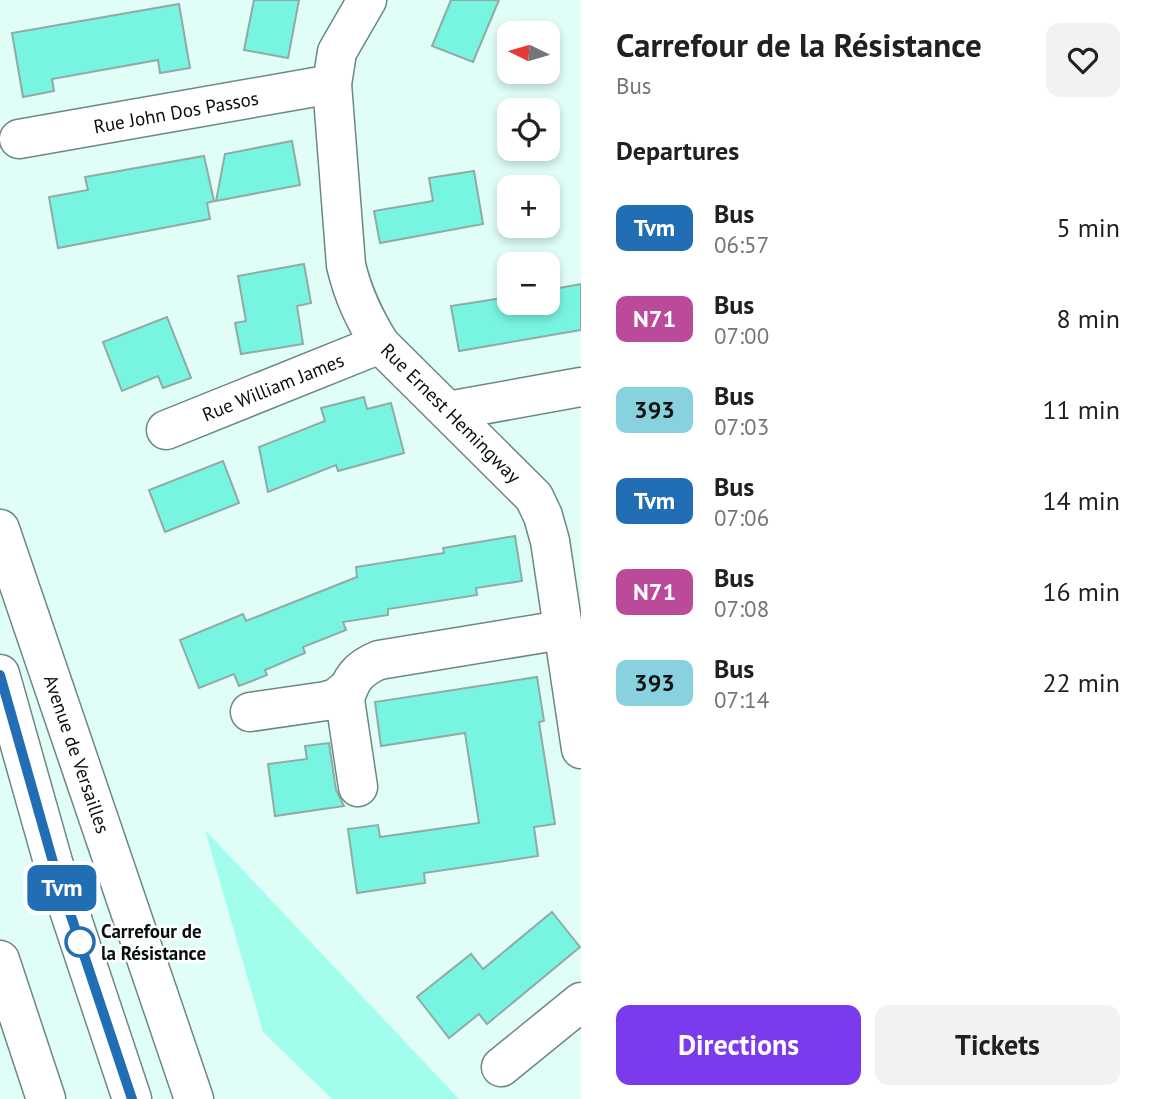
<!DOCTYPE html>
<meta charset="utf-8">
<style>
:root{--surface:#fff;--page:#f2f2f2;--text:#202124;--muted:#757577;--accent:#7c3aed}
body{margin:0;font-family:"PT Sans",sans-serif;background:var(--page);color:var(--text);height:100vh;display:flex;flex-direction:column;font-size:26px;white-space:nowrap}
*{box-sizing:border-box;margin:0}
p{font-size:23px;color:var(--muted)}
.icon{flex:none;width:38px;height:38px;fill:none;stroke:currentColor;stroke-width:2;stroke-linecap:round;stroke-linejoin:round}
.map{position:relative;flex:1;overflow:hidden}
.side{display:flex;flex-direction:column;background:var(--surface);width:574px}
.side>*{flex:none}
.badge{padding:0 14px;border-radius:10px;font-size:24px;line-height:46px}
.needle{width:46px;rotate:275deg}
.fabs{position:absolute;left:497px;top:21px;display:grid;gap:14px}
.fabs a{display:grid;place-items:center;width:63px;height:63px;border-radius:14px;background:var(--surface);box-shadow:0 4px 10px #0003;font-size:35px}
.map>.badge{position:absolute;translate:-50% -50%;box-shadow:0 0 0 4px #fff}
h2{padding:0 35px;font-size:26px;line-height:63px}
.round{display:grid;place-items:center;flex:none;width:74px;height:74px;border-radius:14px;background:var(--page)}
.headline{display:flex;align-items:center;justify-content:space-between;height:119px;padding:0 35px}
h1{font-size:33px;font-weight:800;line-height:52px}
.cta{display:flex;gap:14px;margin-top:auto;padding:14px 35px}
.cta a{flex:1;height:80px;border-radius:14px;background:var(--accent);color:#fff;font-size:28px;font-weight:800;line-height:80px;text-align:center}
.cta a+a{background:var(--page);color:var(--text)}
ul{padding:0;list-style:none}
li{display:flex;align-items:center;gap:21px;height:91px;padding:0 35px}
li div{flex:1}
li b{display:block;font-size:26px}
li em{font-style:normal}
li .badge{min-width:77px;font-weight:700;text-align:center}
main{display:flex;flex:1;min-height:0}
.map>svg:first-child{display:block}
.green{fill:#a3fded}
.building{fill:#78f5e1;stroke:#90aba6;stroke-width:2}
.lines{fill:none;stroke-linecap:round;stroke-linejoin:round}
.minor-casing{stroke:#6d8882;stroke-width:41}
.major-casing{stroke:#6d8882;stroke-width:41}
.minor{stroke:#fff;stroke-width:38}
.major{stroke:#fff;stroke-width:38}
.line-casing{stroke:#fff;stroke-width:16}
.line{stroke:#216eb4;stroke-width:10}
.stop-dot{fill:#fff;stroke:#216eb4;stroke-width:3.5}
.labels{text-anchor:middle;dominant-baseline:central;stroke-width:5;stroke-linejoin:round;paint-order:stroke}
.street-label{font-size:19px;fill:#060f0d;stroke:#fff}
.stop-label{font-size:19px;font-weight:bold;fill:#060f0d;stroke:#fff;text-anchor:start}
</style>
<main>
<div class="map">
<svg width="581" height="1099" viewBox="0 0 581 1099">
<rect width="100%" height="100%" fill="#e0fdf7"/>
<!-- green -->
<polygon class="green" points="205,830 459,1099 332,1099 263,1032"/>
<!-- building -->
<g class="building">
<polygon points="254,0 299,0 288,58 244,50"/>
<polygon points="451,0 499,0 473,62 432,46"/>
<polygon points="179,4 190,68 160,73 158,60 52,79 54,91 23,97 12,33"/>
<polygon points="292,141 300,185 216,201 225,154"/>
<polygon points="204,156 214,201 207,203 210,219 58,248 49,197 88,190 85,177"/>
<polygon points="474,171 483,224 380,243 374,211 433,201 429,178"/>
<polygon points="304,264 311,303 297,306 303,344 241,354 235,323 246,321 238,276"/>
<polygon points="581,284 581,330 459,351 451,306 509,297 509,303 548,303 548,290"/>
<polygon points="167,317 191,378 163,388 158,376 122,391 103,342"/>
<polygon points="364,397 367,409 391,403 404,453 338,471 336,465 268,492 259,447 325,421 321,408"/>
<polygon points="223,461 239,503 165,532 149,490"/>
<polygon points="515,536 522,581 476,588 477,595 388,609 388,615 343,622 346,630 303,647 305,653 265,670 267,675 239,686 234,674 199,688 180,640 243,614 246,621 357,577 356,567 444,553 443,548"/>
<polygon points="537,677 544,721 539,722 555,824 534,827 538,856 424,873 425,883 357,893 348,829 378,825 380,837 479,823 465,733 381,746 375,702"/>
<polygon points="329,743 336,790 344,806 275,816 268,764 307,759 305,746"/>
<polygon points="552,912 580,947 487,1024 479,1014 449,1038 417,997 471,954 483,969"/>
</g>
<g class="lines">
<defs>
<g id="minor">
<path d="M 367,0 L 337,52 L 332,84 L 346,265 C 353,295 364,318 380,344 L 534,497 L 543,516 L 550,541 L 581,749"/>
<polyline points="19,139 332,84"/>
<polyline points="448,411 581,387"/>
<polyline points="166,430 380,344"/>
<polyline points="0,674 53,862 132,1099"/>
<polyline points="250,712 326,701 336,698 347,689"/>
<path d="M 358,787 L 345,700 C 350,679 359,668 379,660 L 562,630"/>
<polyline points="501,1067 581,1002"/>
</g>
<g id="major">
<polyline points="0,529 194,1099"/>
<polyline points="0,960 46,1099"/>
</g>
</defs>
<!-- minor casing -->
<use href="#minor" class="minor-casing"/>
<!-- major casing -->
<use href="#major" class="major-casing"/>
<!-- minor -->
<use href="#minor" class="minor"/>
<!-- major -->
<use href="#major" class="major"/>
</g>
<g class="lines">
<defs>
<polyline id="line" points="0,675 53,862 132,1099"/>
</defs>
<!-- line casing -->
<use href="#line" class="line-casing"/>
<!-- line -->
<use href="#line" class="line"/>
</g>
<!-- markers -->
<circle class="stop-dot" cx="80" cy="942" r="14"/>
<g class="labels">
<!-- street labels -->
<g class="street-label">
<text transform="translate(176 112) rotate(-10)">Rue John Dos Passos</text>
<text transform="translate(273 387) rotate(-22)">Rue William James</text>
<text transform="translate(451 413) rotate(45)">Rue Ernest Hemingway</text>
<text transform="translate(77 754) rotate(71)">Avenue de Versailles</text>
</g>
<!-- stop labels -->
<g class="stop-label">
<text x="101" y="931">Carrefour de<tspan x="101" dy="22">la Résistance</tspan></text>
</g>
</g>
</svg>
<div class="fabs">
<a><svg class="needle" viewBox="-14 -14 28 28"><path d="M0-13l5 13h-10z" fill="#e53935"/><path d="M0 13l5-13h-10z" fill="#757577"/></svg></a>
<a><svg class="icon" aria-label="locate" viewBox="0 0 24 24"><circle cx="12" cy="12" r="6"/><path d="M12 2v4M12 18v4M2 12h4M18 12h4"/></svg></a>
<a>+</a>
<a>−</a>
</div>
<b class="badge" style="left:62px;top:888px;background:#216eb4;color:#fff">Tvm</b>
</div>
<section class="side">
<div class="headline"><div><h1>Carrefour de la Résistance</h1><p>Bus</p></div><a class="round"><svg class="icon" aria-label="heart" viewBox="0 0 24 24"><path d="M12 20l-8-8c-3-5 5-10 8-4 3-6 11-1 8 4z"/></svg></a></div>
<h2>Departures</h2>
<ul>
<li><span class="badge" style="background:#216eb4;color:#fff">Tvm</span><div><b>Bus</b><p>06:57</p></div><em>5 min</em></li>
<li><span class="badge" style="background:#bb4a9b;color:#fff">N71</span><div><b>Bus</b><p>07:00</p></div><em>8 min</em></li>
<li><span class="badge" style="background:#87d2de;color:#111">393</span><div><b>Bus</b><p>07:03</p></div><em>11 min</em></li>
<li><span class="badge" style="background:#216eb4;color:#fff">Tvm</span><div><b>Bus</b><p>07:06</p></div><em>14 min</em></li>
<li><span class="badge" style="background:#bb4a9b;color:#fff">N71</span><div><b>Bus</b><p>07:08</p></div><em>16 min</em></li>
<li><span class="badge" style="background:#87d2de;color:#111">393</span><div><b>Bus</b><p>07:14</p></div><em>22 min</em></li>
</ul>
<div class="cta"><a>Directions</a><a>Tickets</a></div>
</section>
</main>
